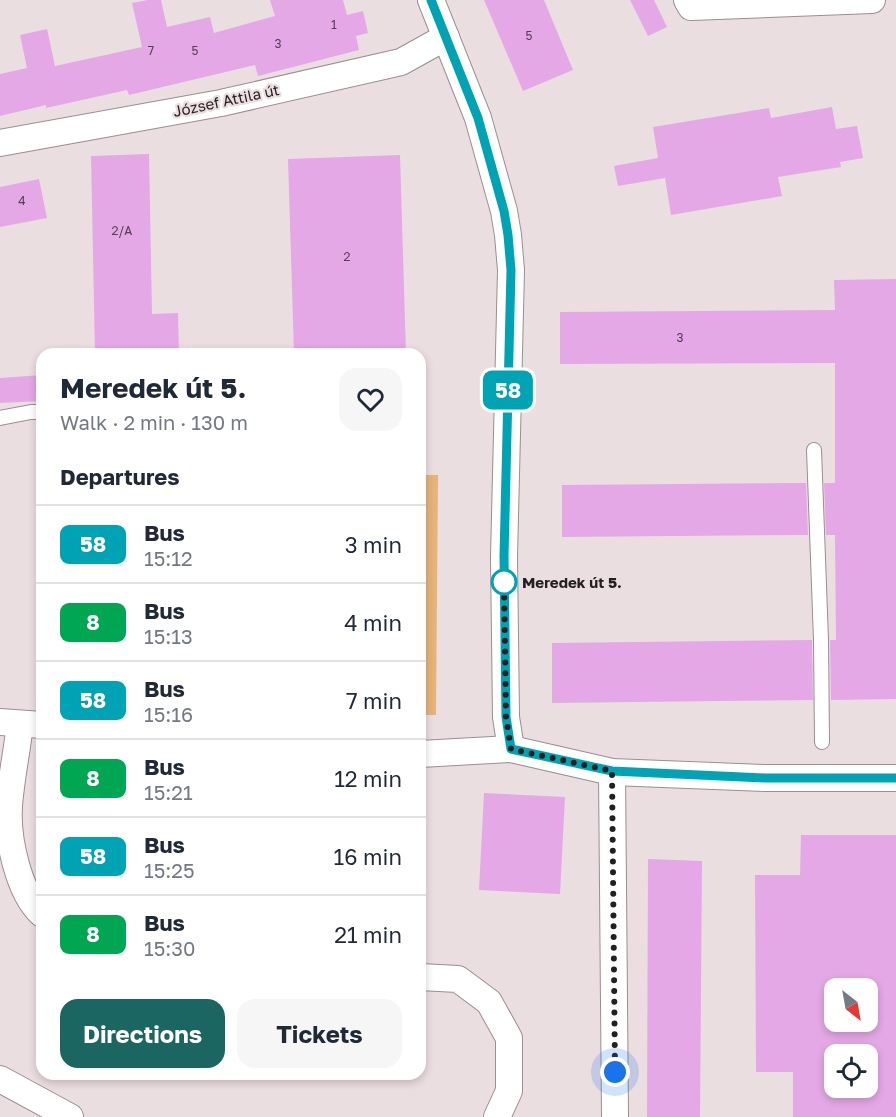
<!DOCTYPE html>
<meta charset="utf-8">
<style>
:root{--surface:#fff;--page:#f6f6f7;--text:#1f2937;--muted:#747a83;--line:#e0e1e3;--accent:#1b6660}
body{margin:0;font-family:"Golos Text",sans-serif;background:var(--page);color:var(--text);height:100vh;display:flex;flex-direction:column;font-size:22px;white-space:nowrap}
*{box-sizing:border-box;margin:0}
p{font-size:20px;color:var(--muted)}
.icon{flex:none;width:33px;height:33px;fill:none;stroke:currentColor;stroke-width:2;stroke-linecap:round;stroke-linejoin:round}
.map{position:relative;flex:1;overflow:hidden}
.sheet{position:absolute;left:36px;top:348px;width:390px;height:732px;display:flex;flex-direction:column;background:var(--surface);border-radius:18px;box-shadow:0 3px 9px #0003}
.sheet>*{flex:none}
.badge{padding:0 12px;border-radius:9px;font-size:21px;line-height:39px}
.needle{width:39px;rotate:149deg}
.buttons{position:absolute;left:824px;top:978px;display:grid;gap:12px}
.buttons a{display:grid;place-items:center;width:54px;height:54px;border-radius:12px;background:var(--surface);box-shadow:0 3px 9px #0003;font-size:30px}
.you{position:absolute;width:30px;height:30px;margin:-15px;border:4px solid #fff;border-radius:50%;background:#1a73e8;box-shadow:0 0 0 9px #1a73e833}
.map>.badge{position:absolute;translate:-50% -50%;box-shadow:0 0 0 3px #fff}
h2{padding:0 24px;font-size:22px;line-height:54px}
.round{display:grid;place-items:center;flex:none;width:63px;height:63px;border-radius:18px;background:var(--page)}
.summary{display:flex;align-items:center;justify-content:space-between;height:102px;padding:0 24px}
h1{font-size:28px;font-weight:700;line-height:45px}
.button{display:flex;gap:12px;margin-top:auto;padding:12px 24px}
.button a{flex:1;height:69px;border-radius:18px;background:var(--accent);color:#fff;font-size:24px;font-weight:700;line-height:69px;text-align:center}
.button a+a{background:var(--page);color:var(--text)}
ul{padding:0;list-style:none}
li{display:flex;align-items:center;gap:18px;height:78px;padding:0 24px;border-top:2px solid var(--line)}
li div{flex:1}
li b{display:block;font-size:22px}
li em{font-style:normal}
li .badge{min-width:66px;font-weight:700;text-align:center}
.map>svg:first-child{display:block}
.green{fill:#e6b379}
.building{fill:#e4a8e6;fill-rule:evenodd}
.lines{fill:none;stroke-linecap:round;stroke-linejoin:round}
.lane-casing{stroke:#9a8e91;stroke-width:16}
.street-casing{stroke:#9a8e91;stroke-width:28}
.lane{stroke:#fff;stroke-width:14}
.street{stroke:#fff;stroke-width:26}
.line-casing{stroke:#fff;stroke-width:14}
.line{stroke:#00a3b4;stroke-width:9}
.walk{stroke:#241f20;stroke-width:6;stroke-dasharray:0 10.8}
.stop-dot{fill:#fff;stroke:#00a3b4;stroke-width:3}
.labels{text-anchor:middle;dominant-baseline:central;stroke-width:4.5;stroke-linejoin:round;paint-order:stroke}
.number-label{font-size:12px;fill:#544152}
.street-label{font-size:15px;fill:#241f20;stroke:#ebdee1}
.stop-label{font-size:15px;font-weight:bold;fill:#241f20;stroke:#ebdee1;text-anchor:start}
</style>
<div class="map">
<svg width="896" height="1117" viewBox="0 0 896 1117">
<rect width="100%" height="100%" fill="#ebdee1"/>
<!-- green -->
<polygon class="green" points="420,475 438,475 436,715 420,715"/>
<!-- building -->
<g class="building">
<polygon points="148,0 161,0 167,27 210,17 214,33 275,16 270,0 343,0 347,15 363,11 368,33 356,36 359,50 258,76 255,65 129,95 127,90 46,108 46,105 0,116 0,74 27,68 20,35 47,29 55,66 142,47 132,3"/>
<polygon points="484,0 544,0 573,70 523,91"/>
<polygon points="630,0 654,0 667,27 648,36"/>
<polygon points="832,107 836,129 857,126 863,158 840,162 841,167 778,177 782,196 671,215 665,178 618,186 614,166 658,158 653,127 769,108 771,118"/>
<polygon points="149,154 152,314 178,313 179,354 95,354 91,156"/>
<polygon points="400,155 406,354 294,354 288,159"/>
<polygon points="39,179 47,218 0,227 0,187"/>
<polygon points="896,279 896,699 831,700 830,640 836,640 835,535 826,535 824,483 835,483 835,363 560,364 560,312 835,310 834,280"/>
<polygon points="42,375 42,401 0,403 0,378"/>
<polygon points="806,483 808,535 562,537 562,485"/>
<polygon points="812,640 813,700 552,703 552,643"/>
<polygon points="484,793 565,797 560,894 479,890"/>
<path d="M 801,835 L 896,835 L 896,1117 L 793,1117 L 793,1072 L 756,1072 L 755,875 L 800,875 ZM 834,988 L 867,988 L 867,1022 L 834,1022 ZM 834,1054 L 867,1054 L 867,1088 L 834,1088 Z"/>
<polygon points="648,859 702,861 700,1117 647,1117"/>
</g>
<g class="lines">
<defs>
<g id="lane">
<polyline points="0,418 31,412 42,412"/>
<polyline points="814,450 821,640 822,742"/>
</g>
<g id="street">
<polyline points="431,0 478,118 504,211 508,235 511,270 504,557 506,717 511,749"/>
<polyline points="687,0 691,7 872,0"/>
<polyline points="0,143 221,103 401,62 446,37"/>
<polyline points="0,722 42,725"/>
<path d="M 20,724 C 17,751 11,779 9,806 C 7,838 18,892 42,914"/>
<polyline points="420,754 511,749 612,772 765,778 896,778"/>
<polyline points="612,772 615,1117"/>
<polyline points="420,977 458,979 489,1002 509,1038 509,1091 497,1117"/>
<polyline points="0,1079 70,1117"/>
</g>
</defs>
<!-- lane casing -->
<use href="#lane" class="lane-casing"/>
<!-- street casing -->
<use href="#street" class="street-casing"/>
<!-- lane -->
<use href="#lane" class="lane"/>
<!-- street -->
<use href="#street" class="street"/>
</g>
<g class="lines">
<defs>
<polyline id="line" points="431,0 478,118 504,211 508,235 511,270 504,556 506,717 511,749 612,771 765,778 896,778"/>
</defs>
<!-- line casing -->
<use href="#line" class="line-casing"/>
<!-- line -->
<use href="#line" class="line"/>
<!-- walk -->
<polyline class="walk" points="504,582 504,579 506,717 511,749 612,771 615,1072"/>
</g>
<!-- markers -->
<circle class="stop-dot" cx="504" cy="582" r="12"/>
<g class="labels">
<!-- number labels -->
<g class="number-label">
<text x="334" y="24">1</text>
<text x="529" y="35">5</text>
<text x="278" y="43">3</text>
<text x="151" y="50">7</text>
<text x="195" y="50">5</text>
<text x="22" y="200">4</text>
<text x="122" y="230">2/A</text>
<text x="347" y="256">2</text>
<text x="680" y="337">3</text>
</g>
<!-- street labels -->
<g class="street-label">
<text transform="translate(226 100) rotate(-12)">József Attila út</text>
</g>
<!-- stop labels -->
<g class="stop-label">
<text x="522" y="582">Meredek út 5.</text>
</g>
</g>
</svg>
<div class="buttons">
<a><svg class="needle" viewBox="-14 -14 28 28"><path d="M0-13l5 13h-10z" fill="#e53935"/><path d="M0 13l5-13h-10z" fill="#747a83"/></svg></a>
<a><svg class="icon" aria-label="locate" viewBox="0 0 24 24"><circle cx="12" cy="12" r="6"/><path d="M12 2v4M12 18v4M2 12h4M18 12h4"/></svg></a>
</div>
<div class="you" style="left:615px;top:1072px"></div>
<b class="badge" style="left:508px;top:390px;background:#00a3b4;color:#fff">58</b>
<section class="sheet">
<div class="summary"><div><h1>Meredek út 5.</h1><p>Walk · 2 min · 130 m</p></div><a class="round"><svg class="icon" aria-label="heart" viewBox="0 0 24 24"><path d="M12 20l-8-8c-3-5 5-10 8-4 3-6 11-1 8 4z"/></svg></a></div>
<h2>Departures</h2>
<ul>
<li><span class="badge" style="background:#00a3b4;color:#fff">58</span><div><b>Bus</b><p>15:12</p></div><em>3 min</em></li>
<li><span class="badge" style="background:#00a651;color:#fff">8</span><div><b>Bus</b><p>15:13</p></div><em>4 min</em></li>
<li><span class="badge" style="background:#00a3b4;color:#fff">58</span><div><b>Bus</b><p>15:16</p></div><em>7 min</em></li>
<li><span class="badge" style="background:#00a651;color:#fff">8</span><div><b>Bus</b><p>15:21</p></div><em>12 min</em></li>
<li><span class="badge" style="background:#00a3b4;color:#fff">58</span><div><b>Bus</b><p>15:25</p></div><em>16 min</em></li>
<li><span class="badge" style="background:#00a651;color:#fff">8</span><div><b>Bus</b><p>15:30</p></div><em>21 min</em></li>
</ul>
<div class="button"><a>Directions</a><a>Tickets</a></div>
</section>
</div>
